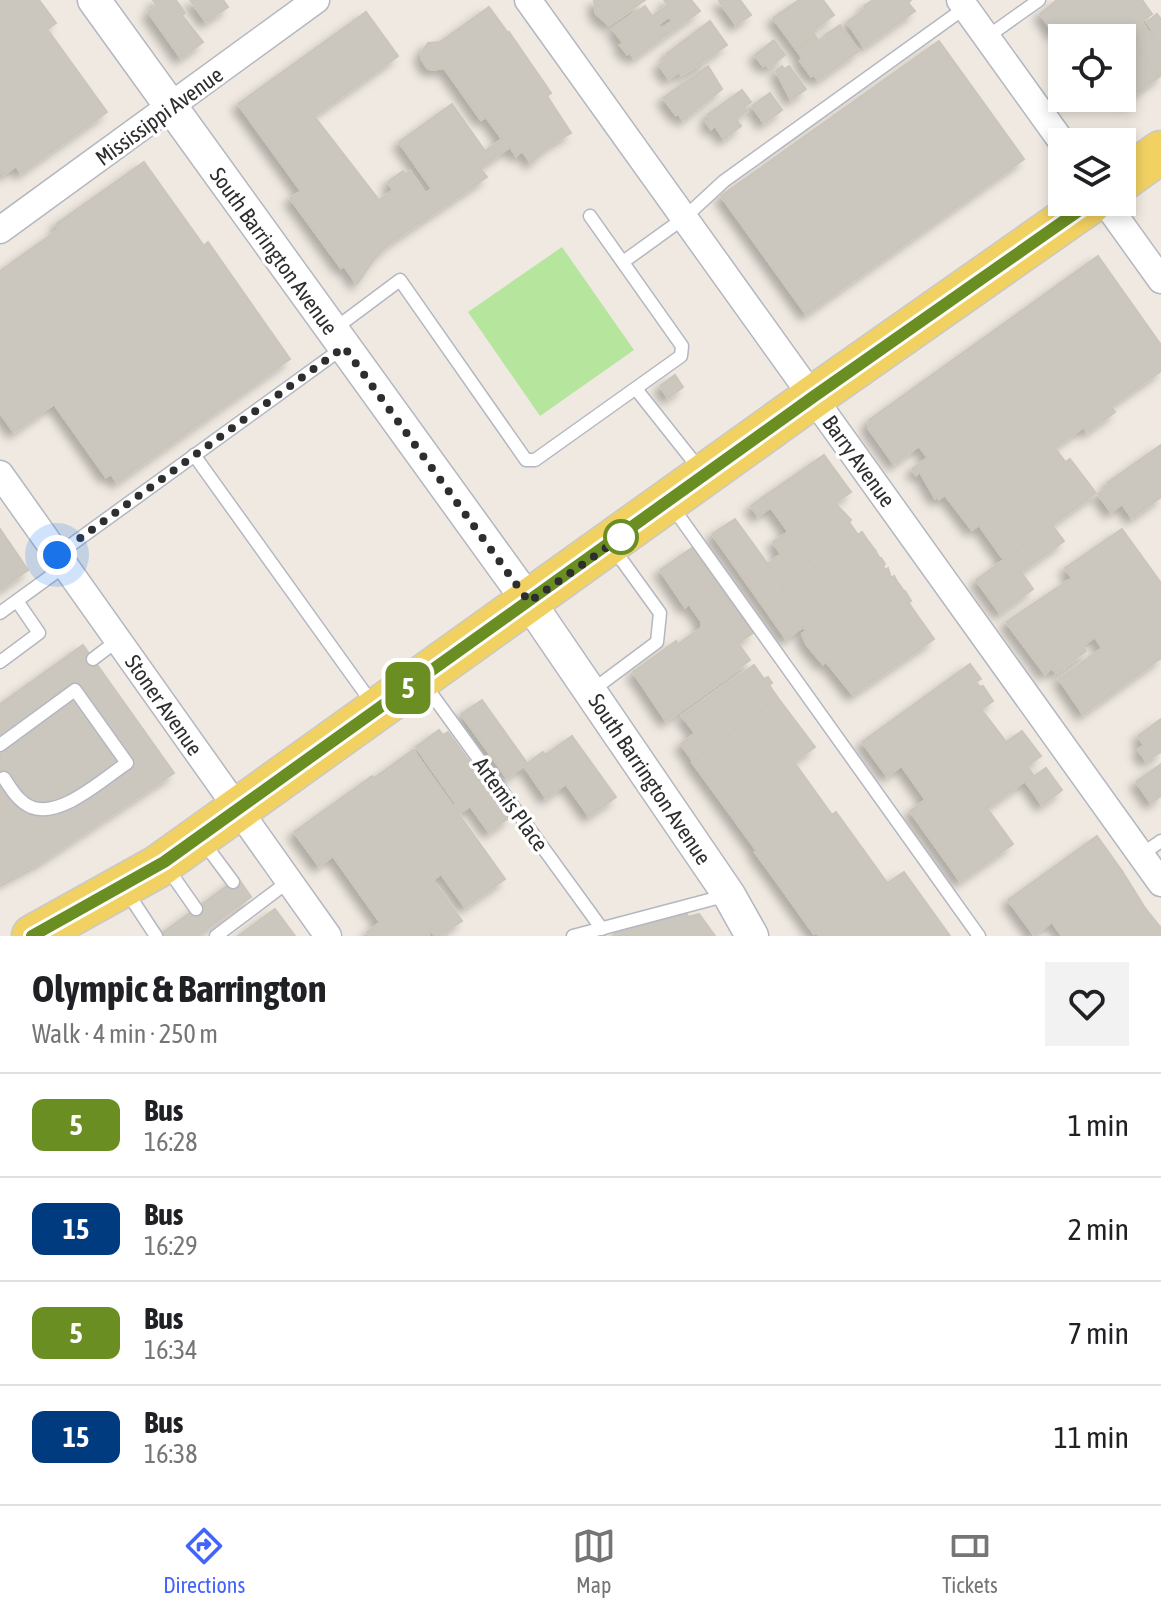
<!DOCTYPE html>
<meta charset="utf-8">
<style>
:root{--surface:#fff;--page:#f2f2f2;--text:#202124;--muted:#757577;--line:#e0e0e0;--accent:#4264fb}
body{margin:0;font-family:"Asap Condensed",sans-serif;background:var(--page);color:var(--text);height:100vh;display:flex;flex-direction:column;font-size:30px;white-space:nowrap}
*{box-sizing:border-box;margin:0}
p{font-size:26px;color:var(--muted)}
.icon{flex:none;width:44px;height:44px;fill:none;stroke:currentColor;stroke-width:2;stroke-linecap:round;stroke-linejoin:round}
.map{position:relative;height:936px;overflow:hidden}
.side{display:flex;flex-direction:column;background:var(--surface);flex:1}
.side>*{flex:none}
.badge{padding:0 16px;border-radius:12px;font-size:28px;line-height:52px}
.controls{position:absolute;left:1048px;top:24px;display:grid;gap:16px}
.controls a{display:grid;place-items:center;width:88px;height:88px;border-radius:0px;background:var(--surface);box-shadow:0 4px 12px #0003;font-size:40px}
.you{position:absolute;width:40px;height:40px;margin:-20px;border:6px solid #fff;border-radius:50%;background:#1a73e8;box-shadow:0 0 0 12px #1a73e833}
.map>.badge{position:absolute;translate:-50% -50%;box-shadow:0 0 0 4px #fff}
.round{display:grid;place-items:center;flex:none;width:84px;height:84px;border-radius:0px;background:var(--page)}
.overview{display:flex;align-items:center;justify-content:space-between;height:136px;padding:0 32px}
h1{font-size:38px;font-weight:700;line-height:60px}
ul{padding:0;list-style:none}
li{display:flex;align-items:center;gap:24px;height:104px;padding:0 32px;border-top:2px solid var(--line)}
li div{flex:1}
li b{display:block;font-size:30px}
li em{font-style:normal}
li .badge{min-width:88px;font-weight:700;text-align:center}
.tab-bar{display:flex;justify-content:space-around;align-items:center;height:112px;border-top:2px solid var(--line);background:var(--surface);font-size:22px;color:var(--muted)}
.tab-bar a{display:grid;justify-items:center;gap:4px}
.tab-bar .on{color:var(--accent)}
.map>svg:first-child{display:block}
.green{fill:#b6e59e}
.building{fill:#cbc7bf;stroke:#cbc5ba;stroke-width:2;filter:url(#shadow)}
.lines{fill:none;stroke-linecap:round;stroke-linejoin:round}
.service-casing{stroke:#b4b7c1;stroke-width:15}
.minor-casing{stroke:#b4b7c1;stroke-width:29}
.tertiary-casing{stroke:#b4b7c1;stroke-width:35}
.primary-casing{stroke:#c9c9c9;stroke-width:45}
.service{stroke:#fff;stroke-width:12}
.minor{stroke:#fff;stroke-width:26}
.tertiary{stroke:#fff;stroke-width:32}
.primary{stroke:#f2d163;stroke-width:42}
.line-casing{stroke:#fff;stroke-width:18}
.line{stroke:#6b8e23;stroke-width:12}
.walk{stroke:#2e2e2e;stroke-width:8;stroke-dasharray:0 14.4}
.stop-dot{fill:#fff;stroke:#6b8e23;stroke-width:4}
.labels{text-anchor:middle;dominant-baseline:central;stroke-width:7;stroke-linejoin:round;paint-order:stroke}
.street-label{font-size:22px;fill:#2e2e2e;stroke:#fff}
</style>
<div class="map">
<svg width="1161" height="936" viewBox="0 0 1161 936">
<defs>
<filter id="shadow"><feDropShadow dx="-6" dy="6" stdDeviation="4" flood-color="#0004"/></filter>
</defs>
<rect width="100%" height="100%" fill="#efe9e1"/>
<!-- green -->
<polygon class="green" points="562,247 634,350 540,416 468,312"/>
<!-- building -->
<g class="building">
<polygon points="0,0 39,0 56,23 0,63"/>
<polygon points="153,0 176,0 185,13 182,15 203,42 181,58 148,12 157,6"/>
<polygon points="190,0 223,0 228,7 206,22"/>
<polygon points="594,0 645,0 609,25 596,14"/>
<polygon points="664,0 691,0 700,11 634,58 629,52 627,54 620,45 623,43 613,29 645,6 661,29 672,21 669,17 660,23 654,15 668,5"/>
<polygon points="721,0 740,0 751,15 736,25 719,1"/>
<polygon points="799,0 823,0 834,15 819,26 816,24 818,27 812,31 815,35 796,49 773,18"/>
<polygon points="873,0 911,0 908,3 915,11 864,47 847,22 865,9 864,6"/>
<polygon points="1057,0 1142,0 1152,14 1118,38 1074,38 1064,25 1054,33 1040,14"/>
<polygon points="489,7 508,33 509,32 551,93 547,96 571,133 550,145 531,163 522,151 516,156 510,147 480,168 487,177 390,243 375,258 357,284 344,266 341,268 290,198 301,191 238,104 366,12 398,56 314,116 379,200 393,190 388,182 403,171 405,174 410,171 425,193 432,189 399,142 452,104 485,151 502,139 486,117 481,120 444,68 432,70 427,68 421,58 422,52 428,43 440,42"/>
<polygon points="1157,14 1161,19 1161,75 1159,77 1128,35 1143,24 1154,40 1151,32 1153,31 1147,22"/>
<polygon points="710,21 727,45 695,67 681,75 679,72 669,79 659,65 668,58 666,54"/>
<polygon points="840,25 859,51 818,80 813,74 811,76 800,61 802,58 797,50 816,37 818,40 826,40 825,35"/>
<polygon points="47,29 107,112 21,173 16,166 3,175 0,171 0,63"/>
<polygon points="1126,32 1159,77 1125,101 1122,97 1122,38 1118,38"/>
<polygon points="774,40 785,55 769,67 766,64 763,66 755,55"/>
<polygon points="939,41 1024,159 806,314 721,196"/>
<polygon points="708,66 722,89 683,120 679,114 676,115 663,98"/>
<polygon points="782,66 784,69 789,66 806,89 791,100 776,71"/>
<polygon points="742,90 751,102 744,107 747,111 736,119 741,126 724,139 715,126 711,129 706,122 710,119 707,115"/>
<polygon points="770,93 782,110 764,123 752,106"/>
<polygon points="144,162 204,246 208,242 290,359 117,482 111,474 106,477 54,404 14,432 0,413 0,271 59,229 56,224"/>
<polygon points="1098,256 1161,345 1161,371 1111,406 1115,412 1087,432 1084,427 1061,443 985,337"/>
<polygon points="985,337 1023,390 928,458 919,446 894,464 868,428 869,420"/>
<polygon points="675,375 683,387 668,398 660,386"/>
<polygon points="1023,390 1048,424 939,499 937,496 935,498 920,472 916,475 912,469"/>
<polygon points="1048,424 1061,443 1055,448 1066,463 972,530 945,495"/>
<polygon points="1161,445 1161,497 1132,518 1122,504 1111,512 1098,494 1110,486 1107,483"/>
<polygon points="824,455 851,492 835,503 851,520 849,522 858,535 815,568 763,497"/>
<polygon points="1070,459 1096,493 1004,560 979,525"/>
<polygon points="763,497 771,507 758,516 751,506"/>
<polygon points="735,519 786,589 763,606 712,534"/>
<polygon points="1052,525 1064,541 1021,572 1033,589 1000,613 976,580"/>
<polygon points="0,529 28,570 0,590"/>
<polygon points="1122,529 1161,583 1161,606 1102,648 1095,637 1082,646 1086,651 1056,673 1052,668 1045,674 1006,622 1072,578 1065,568"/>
<polygon points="788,532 815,568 786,589 768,564 781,554 773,542"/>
<polygon points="862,532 868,541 866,542 869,542 874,549 873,552 875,550 879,557 878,560 881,558 885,564 883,566 885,570 888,568 891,578 894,576 898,583 896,584 899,584 903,590 902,593 905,591 911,601 908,603 910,605 828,664 826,661 823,664 806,644 802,634 806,631 803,627 786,639 763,606"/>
<polygon points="692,548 753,633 738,643 750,660 666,721 633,672 676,641 678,644 701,628 701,621 689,604 685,607 660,570"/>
<polygon points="910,605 934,639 853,695 828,664"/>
<polygon points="1161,606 1161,658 1083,714 1059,679"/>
<polygon points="83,645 174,773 42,861 0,883 0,704"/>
<polygon points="970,664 981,679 976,682 980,687 983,686 993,701 887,776 862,742"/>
<polygon points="754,665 764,679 768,677 772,683 769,685 778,698 693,761 681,744 695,733 682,716"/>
<polygon points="778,698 815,747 794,762 832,815 766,867 755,852 757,851 692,762"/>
<polygon points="482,700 527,763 507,778 461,714"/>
<polygon points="981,709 1007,743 926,800 901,765"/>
<polygon points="1161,719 1161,752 1146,761 1138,750 1144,745 1138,736"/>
<polygon points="439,730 443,735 448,732 510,817 489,832 470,806 460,813 454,806 456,804 416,747"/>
<polygon points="1022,731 1041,756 1027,766 1033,775 935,846 910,811"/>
<polygon points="572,736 616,797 589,816 545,755"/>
<polygon points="413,750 505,879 465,907 441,874 433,880 435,883 380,922 333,856 319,866 294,832 372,776 374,778"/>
<polygon points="543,752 566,784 546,798 524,766"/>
<polygon points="1161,764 1161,796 1151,803 1136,782"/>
<polygon points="1046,768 1062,790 1042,805 1026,782"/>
<polygon points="987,808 1013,844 960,881 935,846"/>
<polygon points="836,812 888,884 814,934 766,867"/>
<polygon points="1097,836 1122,871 1034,935 1008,900"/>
<polygon points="1122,871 1145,908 1106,936 1062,936 1052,922"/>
<polygon points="904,872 950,936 819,936 816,932"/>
<polygon points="238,878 251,897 197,936 158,936"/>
<polygon points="435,883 462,921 439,936 435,936 431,931 428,933 430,936 370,936 367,932"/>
<polygon points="1145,908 1161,928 1161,936 1106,936"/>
<polygon points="275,909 295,936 238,936"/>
<polygon points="687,914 688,917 699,914 715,936 614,936 614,932"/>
</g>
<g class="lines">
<defs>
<g id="service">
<polyline points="987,37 1039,0"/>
<polyline points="623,262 684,218 724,181 966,7"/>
<polyline points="333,330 400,280 526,460 535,460 681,356 682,346 590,216"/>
<polyline points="636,389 701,471"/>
<polyline points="194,455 372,703"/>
<polyline points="671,505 979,936"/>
<polyline points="57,555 344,347"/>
<polyline points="0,613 66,565"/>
<polyline points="93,659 118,640"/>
<polyline points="0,662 39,633 17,601"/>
<polyline points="425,685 602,929"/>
<polyline points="590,692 657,642 660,613 613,548"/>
<path d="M 0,745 L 75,690 L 127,763 C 103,779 60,819 31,807 C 18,801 11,789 4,778"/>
<polyline points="204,843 233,882"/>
<polyline points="1141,855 1161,841"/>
<polyline points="168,869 196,909"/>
<polyline points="127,892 156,936"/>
<polyline points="216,936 289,881"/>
<polyline points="573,936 728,895"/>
</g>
<g id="minor">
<polyline points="528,0 1161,883"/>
<polyline points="960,0 1062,142"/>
<polyline points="1105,202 1161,280"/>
<polyline points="0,230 316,0"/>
<polyline points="0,474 328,936"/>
</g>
<polyline id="tertiary" points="94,0 529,602 729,895 752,936"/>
<g id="primary">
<polyline points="1122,180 1161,152"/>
<polyline points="33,936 157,867 813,397 1091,202"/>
</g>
</defs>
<!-- service casing -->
<use href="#service" class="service-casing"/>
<!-- minor casing -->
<use href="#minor" class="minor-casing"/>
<!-- tertiary casing -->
<use href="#tertiary" class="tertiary-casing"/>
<!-- primary casing -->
<use href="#primary" class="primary-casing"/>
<!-- service -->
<use href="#service" class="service"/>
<!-- minor -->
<use href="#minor" class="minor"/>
<!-- tertiary -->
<use href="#tertiary" class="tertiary"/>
<!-- primary -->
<use href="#primary" class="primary"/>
</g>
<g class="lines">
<defs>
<polyline id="line" points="32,936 164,862 813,397 1091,202"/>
</defs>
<!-- line casing -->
<use href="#line" class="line-casing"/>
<!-- line -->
<use href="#line" class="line"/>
<!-- walk -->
<polyline class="walk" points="57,555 344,347 529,602 630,531 621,537"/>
</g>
<!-- markers -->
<circle class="stop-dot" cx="621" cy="537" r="16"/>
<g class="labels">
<!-- street labels -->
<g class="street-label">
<text transform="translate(159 116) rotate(-36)">Mississippi Avenue</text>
<text transform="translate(274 251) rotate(54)">South Barrington Avenue</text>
<text transform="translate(859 461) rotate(54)">Barry Avenue</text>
<text transform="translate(164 705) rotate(55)">Stoner Avenue</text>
<text transform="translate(650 779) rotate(56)">South Barrington Avenue</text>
<text transform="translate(511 804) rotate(54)">Artemis Place</text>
</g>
</g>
</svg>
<div class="controls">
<a><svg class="icon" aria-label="locate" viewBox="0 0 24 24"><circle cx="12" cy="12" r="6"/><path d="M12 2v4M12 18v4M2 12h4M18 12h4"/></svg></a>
<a><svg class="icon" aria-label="layers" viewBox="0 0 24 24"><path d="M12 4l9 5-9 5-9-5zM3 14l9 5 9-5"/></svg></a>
</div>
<div class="you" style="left:57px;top:555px"></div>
<b class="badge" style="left:408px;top:688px;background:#6b8e23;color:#fff">5</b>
</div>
<section class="side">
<div class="overview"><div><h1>Olympic &amp; Barrington</h1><p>Walk · 4 min · 250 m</p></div><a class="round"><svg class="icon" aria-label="heart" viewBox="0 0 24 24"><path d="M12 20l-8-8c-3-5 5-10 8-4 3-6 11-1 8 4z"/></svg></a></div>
<ul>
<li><span class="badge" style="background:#6b8e23;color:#fff">5</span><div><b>Bus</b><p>16:28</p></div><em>1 min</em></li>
<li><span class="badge" style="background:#003b80;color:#fff">15</span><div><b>Bus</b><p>16:29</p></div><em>2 min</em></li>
<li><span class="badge" style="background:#6b8e23;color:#fff">5</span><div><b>Bus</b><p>16:34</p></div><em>7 min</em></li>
<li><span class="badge" style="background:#003b80;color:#fff">15</span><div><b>Bus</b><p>16:38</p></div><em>11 min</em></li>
</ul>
</section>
<nav class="tab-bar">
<a class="on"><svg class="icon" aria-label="directions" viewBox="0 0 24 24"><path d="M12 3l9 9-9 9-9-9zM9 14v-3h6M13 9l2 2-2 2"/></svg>Directions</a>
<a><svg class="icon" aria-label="map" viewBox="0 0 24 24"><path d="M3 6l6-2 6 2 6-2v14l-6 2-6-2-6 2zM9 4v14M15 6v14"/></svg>Map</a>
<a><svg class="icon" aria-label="tickets" viewBox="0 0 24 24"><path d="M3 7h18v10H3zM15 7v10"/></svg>Tickets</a>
</nav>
